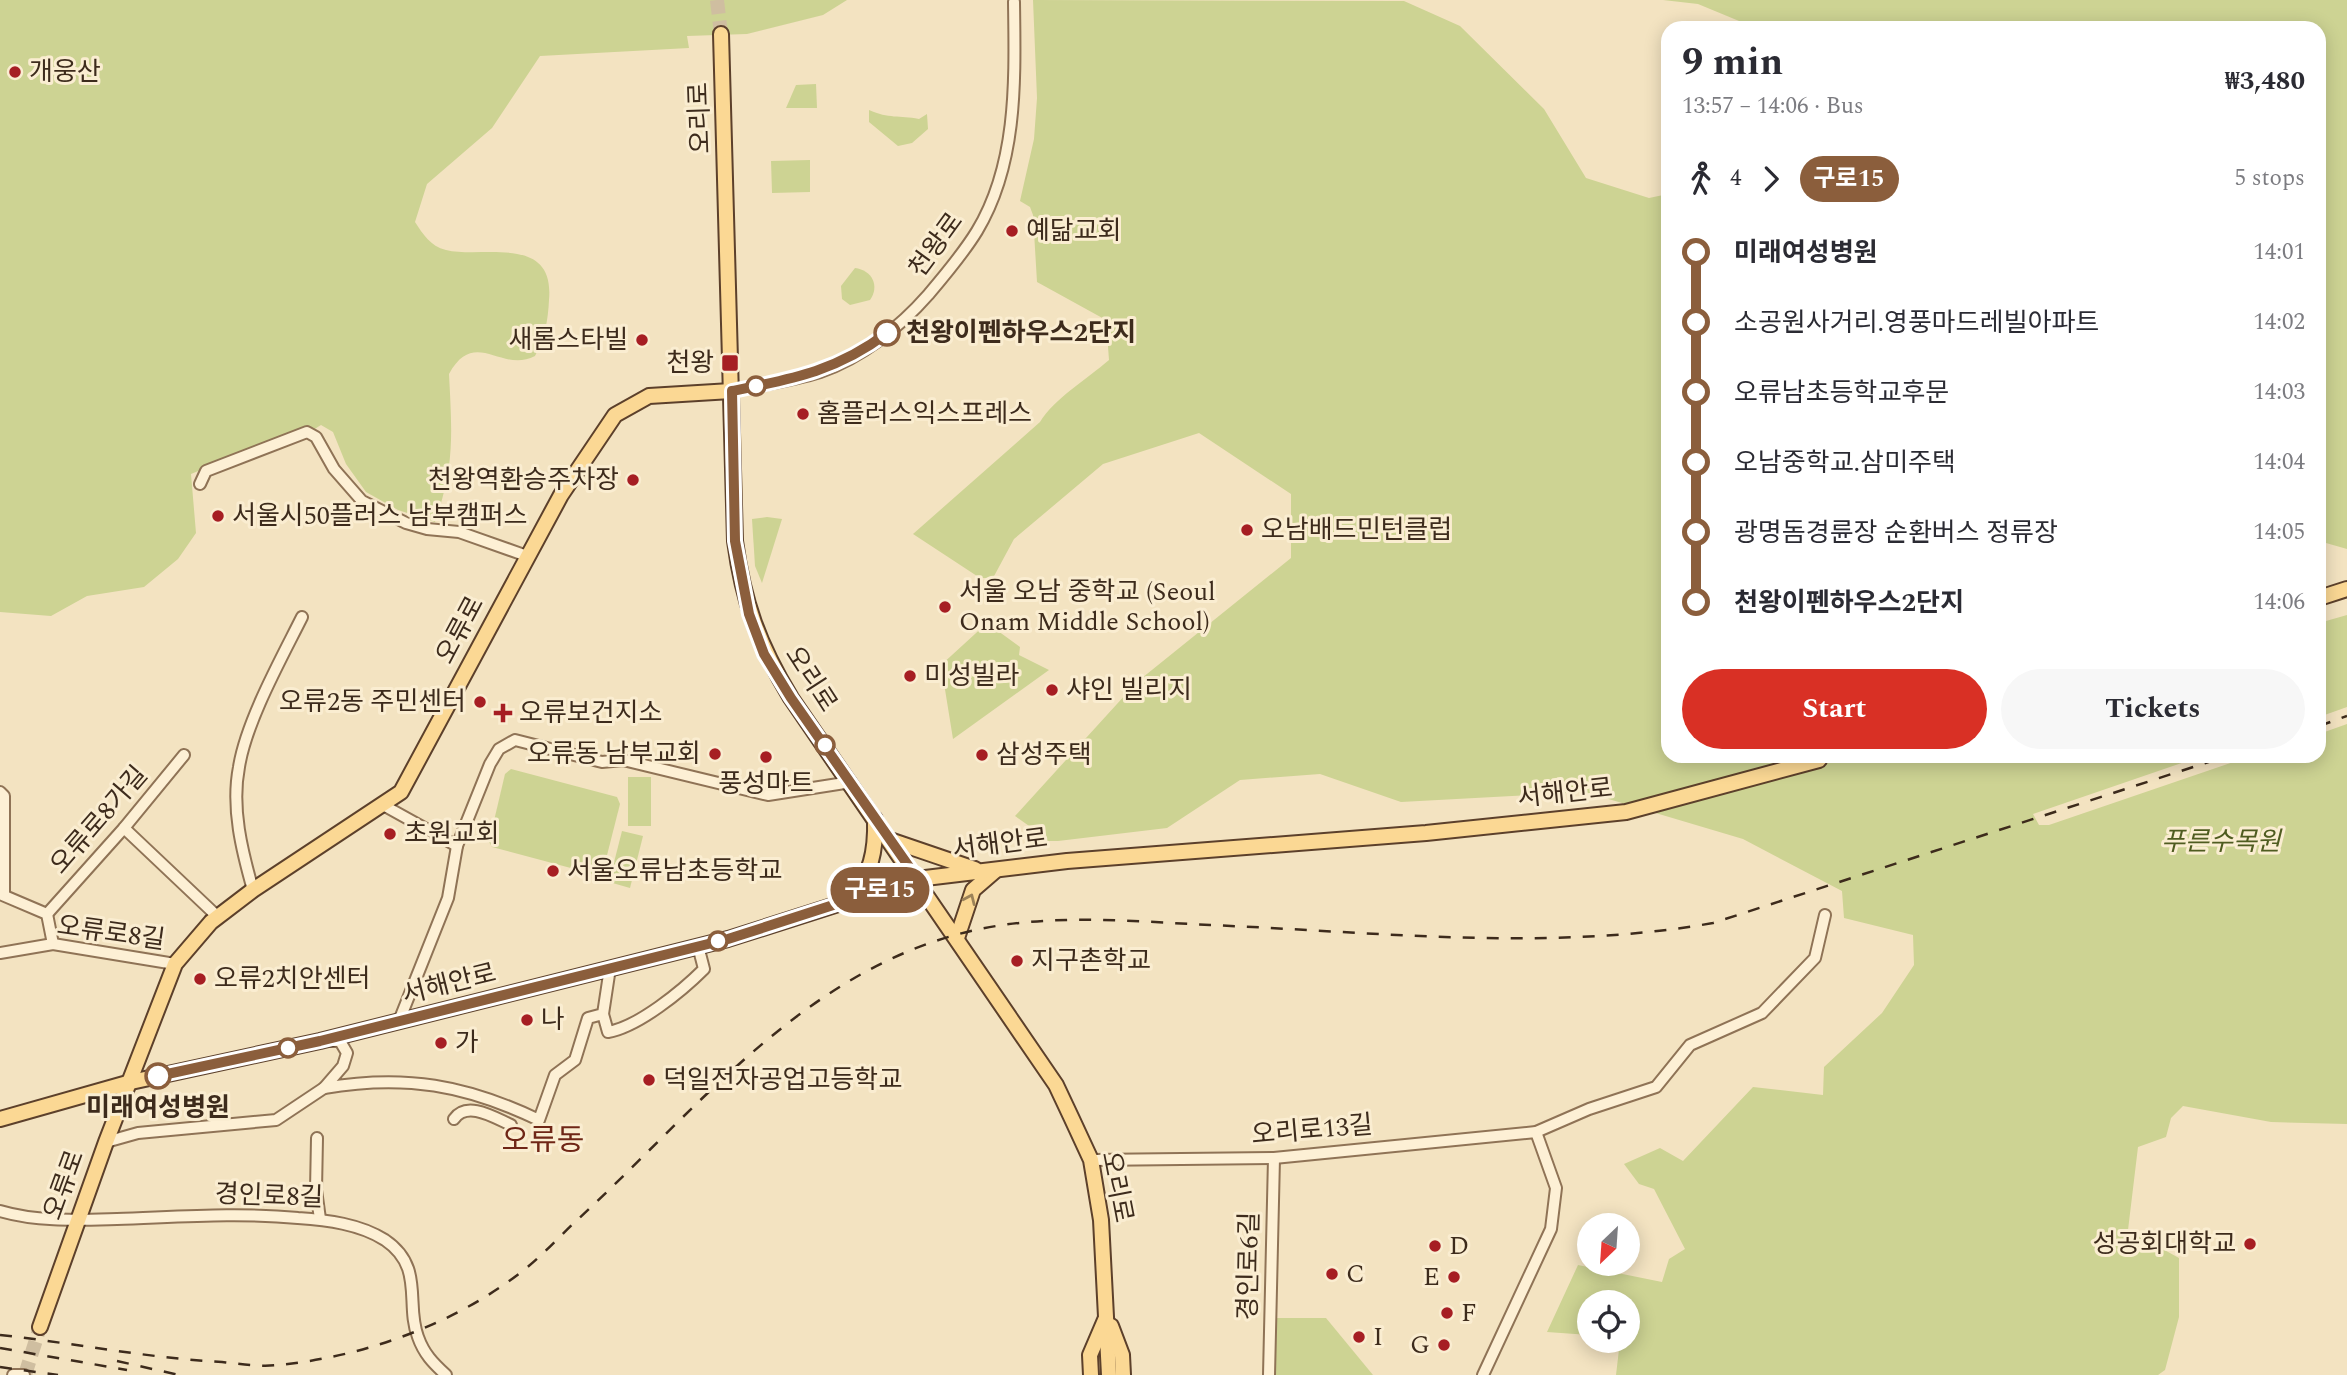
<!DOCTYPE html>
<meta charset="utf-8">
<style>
:root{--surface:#fff;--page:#f7f7f7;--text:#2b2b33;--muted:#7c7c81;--accent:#d93025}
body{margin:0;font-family:Spectral,"Noto Sans KR",serif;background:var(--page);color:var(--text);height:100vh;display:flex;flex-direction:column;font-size:26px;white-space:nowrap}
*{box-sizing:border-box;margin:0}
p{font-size:23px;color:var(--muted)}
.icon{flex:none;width:38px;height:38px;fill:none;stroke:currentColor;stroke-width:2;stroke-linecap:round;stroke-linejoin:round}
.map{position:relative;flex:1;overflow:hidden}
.side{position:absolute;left:1661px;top:21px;width:665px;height:742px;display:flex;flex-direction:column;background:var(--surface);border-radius:21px;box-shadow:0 4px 18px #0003}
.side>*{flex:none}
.badge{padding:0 14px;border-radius:23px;font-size:24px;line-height:46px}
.needle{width:46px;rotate:205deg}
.tools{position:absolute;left:1577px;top:1213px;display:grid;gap:14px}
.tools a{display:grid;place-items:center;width:63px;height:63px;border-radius:50%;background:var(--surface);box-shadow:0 4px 18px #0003;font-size:35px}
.map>.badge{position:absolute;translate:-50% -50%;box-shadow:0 0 0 4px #fff}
.legs{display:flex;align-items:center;gap:10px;height:77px;padding:0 21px;font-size:23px}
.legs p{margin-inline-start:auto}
.overview{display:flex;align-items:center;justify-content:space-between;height:119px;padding:0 21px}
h1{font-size:38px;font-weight:700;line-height:52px}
.cta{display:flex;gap:14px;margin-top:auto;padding:14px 21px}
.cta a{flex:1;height:80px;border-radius:42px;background:var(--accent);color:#fff;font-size:28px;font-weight:700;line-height:80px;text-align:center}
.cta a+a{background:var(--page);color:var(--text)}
ul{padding:0 21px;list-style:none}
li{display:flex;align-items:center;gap:24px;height:70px;font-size:26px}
li i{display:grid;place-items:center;width:10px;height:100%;margin:0 9px;background:currentColor}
li i::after{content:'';width:18px;height:18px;margin:-9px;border:5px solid;border-radius:50%;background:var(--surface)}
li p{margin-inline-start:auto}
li:first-child i{background:linear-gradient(#0000 50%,currentColor 0)}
li:last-child i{background:linear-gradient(currentColor 50%,#0000 0)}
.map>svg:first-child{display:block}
.green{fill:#cdd393}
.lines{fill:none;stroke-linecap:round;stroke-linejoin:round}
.major-tunnel{stroke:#cfbea0;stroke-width:14;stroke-dasharray:14 7;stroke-linecap:butt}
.minor-casing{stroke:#8f7356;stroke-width:14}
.major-casing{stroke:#5c402b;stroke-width:18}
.minor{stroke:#fdf0d5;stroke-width:10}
.major{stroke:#fbd894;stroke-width:14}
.rail{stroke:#3d2b1c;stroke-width:2.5;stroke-dasharray:12 12;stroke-linecap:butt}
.oneway{stroke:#9c8258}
.line-1-casing{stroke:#fff;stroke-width:16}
.line-1{stroke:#8b5e3c;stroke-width:10}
.poi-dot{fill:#a61e23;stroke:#faedd1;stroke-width:2.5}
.stop-1-dot{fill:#fff;stroke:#8b5e3c;stroke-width:3.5}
.labels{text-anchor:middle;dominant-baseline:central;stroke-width:6;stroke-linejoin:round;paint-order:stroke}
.poi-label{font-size:26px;fill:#3d2b1c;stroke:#faedd1;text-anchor:start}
.street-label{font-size:26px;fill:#3d2b1c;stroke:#faedd1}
.stop-label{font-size:26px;font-weight:bold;fill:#3d2b1c;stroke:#faedd1;text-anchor:start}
.park-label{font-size:26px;font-style:italic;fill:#4f5c20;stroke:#faedd1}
.quarter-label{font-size:30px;fill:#6f2616;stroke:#faedd1}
</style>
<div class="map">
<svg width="2347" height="1375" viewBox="0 0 2347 1375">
<rect width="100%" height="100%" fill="#f3e3c1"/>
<!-- green -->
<g class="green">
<path d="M 0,0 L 847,0 L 823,15 L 747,34 L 687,36 L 689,48 L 540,56 L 492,128 L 427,184 L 415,222 C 423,234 430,246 446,250 C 482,259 555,233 549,300 C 548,320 545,338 535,356 C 501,374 475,327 449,374 C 452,433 455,465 435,522 L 398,510 L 366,492 L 346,464 L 333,432 L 321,425 L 313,430 L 307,426 L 191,474 L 196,533 L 178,559 L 144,587 L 87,596 L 51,616 L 0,612 Z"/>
<path d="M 1033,0 L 1404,1 L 1460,26 L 1544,109 L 1586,178 L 1649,198 L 1668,194 L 1668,756 L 2202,756 L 2033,814 L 2039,825 L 2049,825 L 2251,756 L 2319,756 L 2319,734 L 2347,724 L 2347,1124 L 2271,1122 L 2183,1106 L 2171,1118 L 2166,1137 L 2138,1147 L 2128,1230 L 2179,1258 L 2179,1317 L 2165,1370 L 2158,1375 L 1616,1375 L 1620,1341 L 1628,1340 L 1628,1302 L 1589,1302 L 1589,1335 L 1547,1332 L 1578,1265 L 1662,1282 L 1669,1259 L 1685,1249 L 1654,1189 L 1639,1184 L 1624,1164 L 1660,1148 L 1683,1161 L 1753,1087 L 1823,1095 L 1824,1067 L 1882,1013 L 1914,965 L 1913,935 L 1844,918 L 1842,891 L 1743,839 L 1585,792 L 1401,802 L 1320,774 L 1240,780 L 1167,828 L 1058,841 L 1031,841 L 1032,828 L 1015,816 L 1137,682 L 1291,558 L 1291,494 L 1199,433 L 1103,464 L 1014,539 L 993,578 L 980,578 L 913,534 L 1040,422 C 1054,399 1087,379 1109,360 L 1106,320 L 1037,282 L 1033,215 L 1030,207 L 1020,201 L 1034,139 L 1037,98 Z"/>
<polygon points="1663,0 2347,0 2347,549 2319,541 2319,28 1756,28 1698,4"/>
<polygon points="816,84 817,108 786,108 796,85"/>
<path d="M 869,110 C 889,119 899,115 919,119 L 927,114 L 928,129 L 912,143 L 898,146 L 869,122 Z"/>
<polygon points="810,160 810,192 772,193 771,161"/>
<path d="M 855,268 C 872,270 880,286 870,300 L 850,305 L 842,299 L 841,286 Z"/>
<polygon points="767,517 782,519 762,583 755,566 752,519"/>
<polygon points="2347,615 2347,707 2319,717 2319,623"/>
<polygon points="987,623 1020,647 1019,655 1049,670 953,739 943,677 938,673 940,666"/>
<polygon points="511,769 617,797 620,804 603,871 597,875 492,847 489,842 505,774"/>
<rect x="628" y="777" width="23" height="49"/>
<polygon points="622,831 643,836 630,888 609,882"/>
<polygon points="1275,1318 1326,1318 1373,1375 1275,1375"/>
</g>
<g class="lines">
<!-- major-tunnel -->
<g class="major-tunnel">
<polyline points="717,0 721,34"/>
<polyline points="25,1375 40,1327"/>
</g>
<defs>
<g id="minor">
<path d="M 731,391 C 761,385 792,381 820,372 C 861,358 900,327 928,295 C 945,275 963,254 977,231 C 1018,163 1015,79 1014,2"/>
<polyline points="200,484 206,471 307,432 316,437 334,469 362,501 406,523 427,529 459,532 527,556"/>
<polyline points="0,792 4,796 4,894"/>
<polyline points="383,805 457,846"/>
<polyline points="124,828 218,917"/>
<path d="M 253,890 C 242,851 231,808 239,767 C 246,722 281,659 302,617"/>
<polyline points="0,894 47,914 53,944"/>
<polyline points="47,914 124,828 184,755"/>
<polyline points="0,953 53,944 175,964"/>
<path d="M 603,1014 L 608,1032 C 638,1027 682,991 704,969 L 698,946"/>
<polyline points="399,1021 448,898 457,846 490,764 499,749 515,740 602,762 623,760 768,795 851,782"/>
<path d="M 330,1041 L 340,1041 L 347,1053 L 343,1066 L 324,1088 C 405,1074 466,1085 539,1120 L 555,1075 L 575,1060 L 588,1018 L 603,1014 L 610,968"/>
<path d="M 454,1119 C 467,1100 495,1118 511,1125"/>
<polyline points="317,1138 316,1190 320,1219"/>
<polyline points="106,1142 138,1133 276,1120 324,1088"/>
<polyline points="1091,1160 1274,1158 1536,1132 1589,1109 1656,1087 1690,1045 1762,1013 1815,958 1825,915"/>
<path d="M 0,1211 C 37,1222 78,1220 117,1219 C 177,1217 238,1212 298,1218 C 327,1220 360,1224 385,1240 C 425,1267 405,1304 418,1337 C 424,1354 433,1363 446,1375"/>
<polyline points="13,1375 24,1375"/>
<polyline points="1269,1375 1274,1158"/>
<polyline points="1483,1375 1551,1229 1556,1188 1536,1132"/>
</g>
<g id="major">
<path d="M 721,34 L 735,541 C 743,602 759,645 791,698 L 1056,1085 L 1072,1119 L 1091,1160 L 1101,1220 L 1109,1375"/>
<polyline points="2319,598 2347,589"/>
<polyline points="890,840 975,869"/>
<path d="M 850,900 C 871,874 876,852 875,819"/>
<polyline points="957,938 973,890 995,871"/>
<polyline points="0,1119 131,1082 320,1041 728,939 917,879 1067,861 1426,833 1626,812 1819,760"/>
<polyline points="1111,1326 1122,1355 1123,1375"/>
<polyline points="40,1327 106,1142 175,964 211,922 253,890 401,792 561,495 615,415 649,396 731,391"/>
<polyline points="1091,1375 1090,1355 1105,1320"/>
</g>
</defs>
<!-- minor casing -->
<use href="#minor" class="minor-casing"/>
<!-- major casing -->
<use href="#major" class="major-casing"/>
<!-- minor -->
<use href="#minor" class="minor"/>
<!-- major -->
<use href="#major" class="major"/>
<!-- rail -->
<g class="rail">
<polyline points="2319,726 2347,716"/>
<path d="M 0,1335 C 74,1343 147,1358 222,1362 C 241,1364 260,1367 278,1365 C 363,1357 452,1325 520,1273 C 540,1258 557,1239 575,1222 C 692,1115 798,977 959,934 C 1040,912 1127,921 1210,925 C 1377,932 1548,952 1713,923 L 2227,756"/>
<polyline points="0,1348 127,1370"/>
<polyline points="117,1361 179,1375"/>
<polyline points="0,1367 58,1375"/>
</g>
</g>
<!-- one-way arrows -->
<defs><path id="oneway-chevron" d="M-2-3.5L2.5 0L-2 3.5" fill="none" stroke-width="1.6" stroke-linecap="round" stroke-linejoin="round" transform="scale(1.75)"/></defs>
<use class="oneway" href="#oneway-chevron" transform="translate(970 899) rotate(-66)"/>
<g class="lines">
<defs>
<path id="line-1" d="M 158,1076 L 320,1041 L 728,939 L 917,878 L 791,698 L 764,654 L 749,614 L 735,541 L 732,391 C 792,379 837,371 887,333"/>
</defs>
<!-- line-1 casing -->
<use href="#line-1" class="line-1-casing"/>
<!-- line-1 -->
<use href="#line-1" class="line-1"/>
</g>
<!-- markers -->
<g class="poi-dot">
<circle cx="15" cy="72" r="7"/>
<circle cx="1012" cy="231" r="7"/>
<circle cx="642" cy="340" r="7"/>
<rect x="721" y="354" width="18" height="18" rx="3.5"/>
<circle cx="803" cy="414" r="7"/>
<circle cx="633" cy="480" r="7"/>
<circle cx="218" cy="516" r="7"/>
<circle cx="1247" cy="530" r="7"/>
<circle cx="945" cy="607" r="7"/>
<circle cx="910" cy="676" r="7"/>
<circle cx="1052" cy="690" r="7"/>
<circle cx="480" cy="702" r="7"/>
<path d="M499.5 702.5h7v7h7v7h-7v7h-7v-7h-7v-7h7z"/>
<circle cx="715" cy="754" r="7"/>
<circle cx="982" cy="755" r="7"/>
<circle cx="766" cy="757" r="7"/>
<circle cx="390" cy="834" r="7"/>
<circle cx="553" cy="871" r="7"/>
<circle cx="1017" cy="961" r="7"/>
<circle cx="200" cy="979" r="7"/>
<circle cx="527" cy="1020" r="7"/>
<circle cx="441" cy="1043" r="7"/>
<circle cx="649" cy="1080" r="7"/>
<circle cx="2250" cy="1244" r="7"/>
<circle cx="1435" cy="1246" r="7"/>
<circle cx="1332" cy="1274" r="7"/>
<circle cx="1454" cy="1277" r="7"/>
<circle cx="1447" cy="1313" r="7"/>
<circle cx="1359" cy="1337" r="7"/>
<circle cx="1444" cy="1345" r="7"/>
</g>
<g class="stop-1-dot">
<circle cx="887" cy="333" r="12"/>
<circle cx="756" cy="386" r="9"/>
<circle cx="825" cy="745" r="9"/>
<circle cx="718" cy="941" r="9"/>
<circle cx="288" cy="1048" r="9"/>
<circle cx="158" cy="1076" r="12"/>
</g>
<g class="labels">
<!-- poi labels -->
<g class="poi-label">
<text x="29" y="72">개웅산</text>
<text x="1026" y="231">예닮교회</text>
<text x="628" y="340" text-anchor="end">새롬스타빌</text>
<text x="714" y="363" text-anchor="end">천왕</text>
<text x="817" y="414">홈플러스익스프레스</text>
<text x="619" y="480" text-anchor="end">천왕역환승주차장</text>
<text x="232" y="516">서울시50플러스 남부캠퍼스</text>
<text x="1261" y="530">오남배드민턴클럽</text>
<text x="959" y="592">서울 오남 중학교 (Seoul<tspan x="959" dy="30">Onam Middle School)</tspan></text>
<text x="924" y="676">미성빌라</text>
<text x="1066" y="690">샤인 빌리지</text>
<text x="466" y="702" text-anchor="end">오류2동 주민센터</text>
<text x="519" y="713">오류보건지소</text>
<text x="701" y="754" text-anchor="end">오류동 남부교회</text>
<text x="996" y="755">삼성주택</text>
<text x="766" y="784" text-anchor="middle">풍성마트</text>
<text x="404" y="834">초원교회</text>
<text x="567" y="871">서울오류남초등학교</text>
<text x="1031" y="961">지구촌학교</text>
<text x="214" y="979">오류2치안센터</text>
<text x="541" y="1020">나</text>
<text x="455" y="1043">가</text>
<text x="663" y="1080">덕일전자공업고등학교</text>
<text x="2236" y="1244" text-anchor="end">성공회대학교</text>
<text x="1449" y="1246">D</text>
<text x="1346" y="1274">C</text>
<text x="1440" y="1277" text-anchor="end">E</text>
<text x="1461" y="1313">F</text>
<text x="1373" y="1337">I</text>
<text x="1430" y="1345" text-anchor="end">G</text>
</g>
<!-- street labels -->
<g class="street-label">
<text transform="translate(700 118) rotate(-92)">오리로</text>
<text transform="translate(936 245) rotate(-54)">천왕로</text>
<text transform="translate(460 630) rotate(-62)">오류로</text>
<text transform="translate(811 679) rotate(57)">오리로</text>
<text transform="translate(1565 793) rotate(-6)">서해안로</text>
<text transform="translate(99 820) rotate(-49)">오류로8가길</text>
<text transform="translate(1000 844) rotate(-7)">서해안로</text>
<text transform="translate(111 933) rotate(8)">오류로8길</text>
<text transform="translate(449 984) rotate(-14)">서해안로</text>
<text transform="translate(1312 1130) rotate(-5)">오리로13길</text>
<text transform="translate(64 1185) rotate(-70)">오류로</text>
<text transform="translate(1117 1187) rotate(79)">오리로</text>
<text transform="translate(269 1196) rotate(2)">경인로8길</text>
<text transform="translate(1249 1266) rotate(-89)">경인로6길</text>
</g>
<!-- stop labels -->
<g class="stop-label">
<text x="906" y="333">천왕이펜하우스2단지</text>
<text x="158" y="1108" text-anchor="middle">미래여성병원</text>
</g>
<!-- park labels -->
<g class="park-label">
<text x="2221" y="842">푸른수목원</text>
</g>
<!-- quarter labels -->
<g class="quarter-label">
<text x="543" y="1141">오류동</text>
</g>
</g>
</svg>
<div class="tools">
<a><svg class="needle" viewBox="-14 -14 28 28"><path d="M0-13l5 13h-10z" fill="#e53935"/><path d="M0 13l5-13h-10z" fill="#7c7c81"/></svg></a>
<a><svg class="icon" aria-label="locate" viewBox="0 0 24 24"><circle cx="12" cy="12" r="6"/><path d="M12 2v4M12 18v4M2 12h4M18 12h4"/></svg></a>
</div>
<b class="badge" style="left:880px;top:890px;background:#8b5e3c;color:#fff">구로15</b>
<section class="side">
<div class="overview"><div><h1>9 min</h1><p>13:57 – 14:06 · Bus</p></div><b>₩3,480</b></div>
<div class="legs"><svg class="icon" aria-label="walk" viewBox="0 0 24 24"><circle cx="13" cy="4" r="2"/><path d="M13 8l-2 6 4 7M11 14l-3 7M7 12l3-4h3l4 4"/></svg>4<svg class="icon" aria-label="forward" viewBox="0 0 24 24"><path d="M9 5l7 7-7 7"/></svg><b class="badge" style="background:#8b5e3c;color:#fff">구로15</b><p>5 stops</p></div>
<ul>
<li><i style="color:#8b5e3c"></i><b>미래여성병원</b><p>14:01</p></li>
<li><i style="color:#8b5e3c"></i><span>소공원사거리.영풍마드레빌아파트</span><p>14:02</p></li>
<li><i style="color:#8b5e3c"></i><span>오류남초등학교후문</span><p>14:03</p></li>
<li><i style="color:#8b5e3c"></i><span>오남중학교.삼미주택</span><p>14:04</p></li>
<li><i style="color:#8b5e3c"></i><span>광명돔경륜장 순환버스 정류장</span><p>14:05</p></li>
<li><i style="color:#8b5e3c"></i><b>천왕이펜하우스2단지</b><p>14:06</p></li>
</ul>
<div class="cta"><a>Start</a><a>Tickets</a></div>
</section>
</div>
